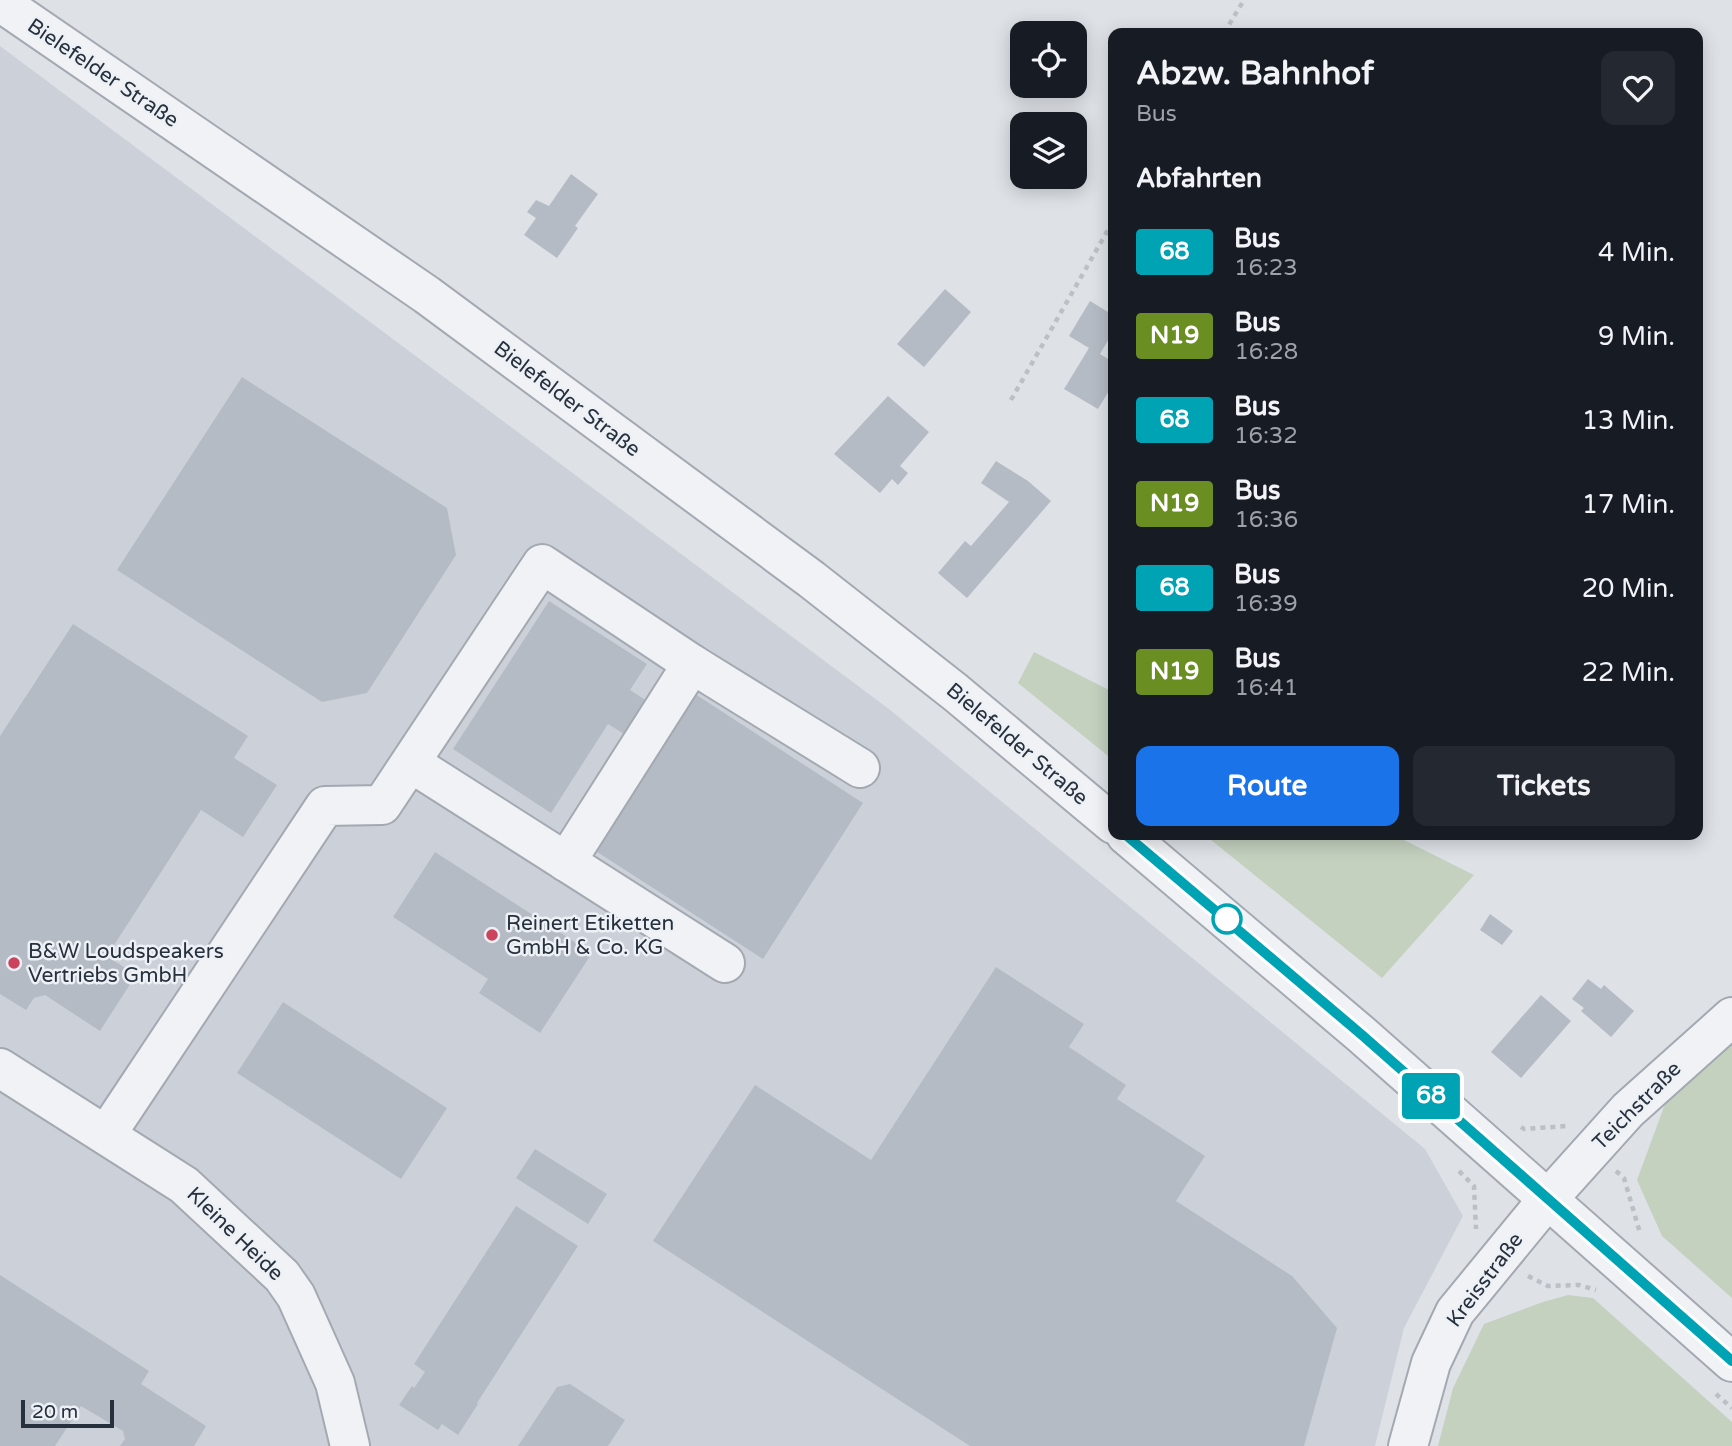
<!DOCTYPE html>
<html lang="de">
<meta charset="utf-8">
<style>
:root{--surface:#171b24;--page:#242831;--text:#f1f3f6;--muted:#9ea1a6;--accent:#1a73e8}
body{margin:0;font-family:"Varela Round",sans-serif;background:var(--page);color:var(--text);height:100vh;display:flex;flex-direction:column;font-size:26px;white-space:nowrap}
*{box-sizing:border-box;margin:0}
p{font-size:23px;color:var(--muted)}
.icon{flex:none;width:38px;height:38px;fill:none;stroke:currentColor;stroke-width:2;stroke-linecap:round;stroke-linejoin:round}
.map{position:relative;flex:1;overflow:hidden}
.drawer{position:absolute;left:1108px;top:28px;width:595px;height:812px;display:flex;flex-direction:column;background:var(--surface);border-radius:14px;box-shadow:0 4px 18px #0003}
.drawer>*{flex:none}
.badge{padding:0 14px;border-radius:5px;font-size:24px;line-height:46px}
.controls{position:absolute;left:1010px;top:21px;display:grid;gap:14px}
.controls a{display:grid;place-items:center;width:77px;height:77px;border-radius:14px;background:var(--surface);box-shadow:0 4px 18px #0003;font-size:35px}
.scale{position:absolute;left:21px;bottom:18px;width:93px;box-sizing:border-box;padding-left:7px;border:4px solid #27313e;border-top:0;font-size:19px;line-height:24px;white-space:nowrap;color:#27313e;-webkit-text-stroke:5px #edf1f5;paint-order:stroke}
.map>.badge{position:absolute;translate:-50% -50%;box-shadow:0 0 0 4px #fff}
h2{padding:0 28px;font-size:26px;line-height:63px}
.round{display:grid;place-items:center;flex:none;width:74px;height:74px;border-radius:14px;background:var(--page)}
.summary{display:flex;align-items:center;justify-content:space-between;height:119px;padding:0 28px}
h1{font-size:33px;font-weight:800;line-height:52px}
.cta{display:flex;gap:14px;margin-top:auto;padding:14px 28px}
.cta a{flex:1;height:80px;border-radius:14px;background:var(--accent);color:#fff;font-size:28px;font-weight:800;line-height:80px;text-align:center}
.cta a+a{background:var(--page);color:var(--text)}
ul{padding:0;list-style:none}
li{display:flex;align-items:center;gap:21px;height:84px;padding:0 28px}
li div{flex:1}
li b{display:block;font-size:26px}
li em{font-style:normal}
li .badge{min-width:77px;font-weight:700;text-align:center}
.map>svg:first-child{display:block}
.built{fill:#ccd1d9}
.green{fill:#c4d1bf}
.building{fill:#b5bbc4}
.lines{fill:none;stroke-linecap:round;stroke-linejoin:round}
.minor-casing{stroke:#a3a9b1;stroke-width:42}
.path{stroke:#bcc0c6;stroke-width:4.5;stroke-dasharray:5 5;stroke-linecap:butt}
.minor{stroke:#f0f2f6;stroke-width:38}
.line-casing{stroke:#fff;stroke-width:16}
.line{stroke:#00a3b4;stroke-width:10}
.stop-dot{fill:#fff;stroke:#00a3b4;stroke-width:3.5}
.poi-dot{fill:#cc435e;stroke:#edf1f5;stroke-width:2.5}
.labels{text-anchor:middle;dominant-baseline:central;stroke-width:5;stroke-linejoin:round;paint-order:stroke}
.street-label{font-size:21px;fill:#27313e;stroke:#edf1f5}
.poi-label{font-size:21px;fill:#27313e;stroke:#edf1f5;text-anchor:start}
</style>
<div class="map">
<svg width="1732" height="1446" viewBox="0 0 1732 1446">
<rect width="100%" height="100%" fill="#dee2e7"/>
<!-- built -->
<polygon class="built" points="0,46 889,709 1425,1149 1463,1216 1404,1328 1375,1446 0,1446"/>
<!-- green -->
<g class="green">
<polygon points="1034,652 1113,692 1113,760 1018,683"/>
<polygon points="1205,835 1394,835 1474,875 1382,978"/>
<polygon points="1732,1043 1732,1298 1662,1236 1637,1180 1665,1104"/>
<polygon points="1568,1295 1593,1298 1732,1422 1732,1446 1438,1446 1453,1388 1484,1324 1543,1302"/>
</g>
<!-- building -->
<g class="building">
<polygon points="571,174 598,194 575,226 578,228 557,258 524,235 536,218 527,212 536,200 549,206"/>
<polygon points="945,289 971,312 924,367 897,344"/>
<polygon points="1090,301 1113,315 1113,332 1100,354 1113,362 1113,384 1098,409 1064,389 1089,348 1069,336"/>
<polygon points="242,377 447,508 456,555 367,693 322,702 117,570"/>
<polygon points="888,396 929,432 900,466 908,473 898,485 892,479 880,493 834,454"/>
<polygon points="996,461 1028,481 1051,501 967,598 938,573 965,541 971,546 1009,502 981,483"/>
<polygon points="549,601 647,664 630,690 650,703 629,737 608,724 551,813 453,749"/>
<polygon points="73,624 248,736 234,758 277,785 243,837 201,810 107,956 136,975 100,1031 45,995 34,998 26,1010 0,994 0,736"/>
<polygon points="692,692 863,803 763,959 591,848"/>
<polygon points="435,852 592,953 540,1033 479,993 488,979 393,917"/>
<polygon points="1490,914 1513,931 1502,945 1480,930"/>
<polygon points="996,967 1084,1024 1069,1047 1126,1085 1117,1099 1205,1156 1176,1201 1292,1276 1337,1328 1304,1446 970,1446 653,1241 755,1085 871,1160"/>
<polygon points="1588,979 1601,989 1604,985 1634,1011 1611,1037 1581,1011 1584,1008 1572,999"/>
<polygon points="1541,995 1571,1021 1521,1078 1491,1052"/>
<polygon points="283,1002 447,1108 401,1179 237,1073"/>
<polygon points="535,1149 607,1194 588,1224 516,1178"/>
<polygon points="516,1206 578,1246 477,1403 478,1404 458,1435 442,1424 438,1430 399,1405 412,1386 414,1388 425,1372 414,1364"/>
<polygon points="0,1275 149,1371 141,1384 206,1426 194,1446 120,1446 125,1439 123,1431 81,1406 55,1446 0,1446"/>
<polygon points="570,1384 625,1420 608,1446 518,1446 557,1387"/>
</g>
<g class="lines">
<defs>
<g id="minor">
<polyline points="0,2 427,295 811,579 955,692 1113,824"/>
<polyline points="692,664 860,768"/>
<polyline points="411,763 725,963"/>
<polyline points="1126,835 1362,1035 1732,1362"/>
<polyline points="0,1068 184,1185 282,1276 296,1296 335,1383 350,1446"/>
<polyline points="106,1135 325,806 382,805 542,564 692,664 566,862"/>
<polyline points="1408,1446 1431,1363 1455,1312 1547,1200 1628,1110 1732,1017"/>
</g>
</defs>
<!-- minor casing -->
<use href="#minor" class="minor-casing"/>
<!-- path -->
<g class="path">
<polyline points="1224,33 1244,0"/>
<polyline points="1011,400 1113,221"/>
<polyline points="1521,1127 1524,1129 1567,1126"/>
<polyline points="1459,1171 1474,1186 1476,1229"/>
<polyline points="1616,1171 1624,1178 1640,1233"/>
<polyline points="1528,1276 1548,1286 1579,1285 1596,1290"/>
<polyline points="1716,1394 1732,1408"/>
</g>
<!-- minor -->
<use href="#minor" class="minor"/>
</g>
<g class="lines">
<defs>
<polyline id="line" points="1126,835 1362,1035 1732,1361"/>
</defs>
<!-- line casing -->
<use href="#line" class="line-casing"/>
<!-- line -->
<use href="#line" class="line"/>
</g>
<!-- markers -->
<circle class="stop-dot" cx="1227" cy="919" r="14"/>
<g class="poi-dot">
<circle cx="492" cy="935" r="7"/>
<circle cx="14" cy="963" r="7"/>
</g>
<g class="labels">
<!-- street labels -->
<g class="street-label">
<text transform="translate(103 73) rotate(34)">Bielefelder Straße</text>
<text transform="translate(567 399) rotate(37)">Bielefelder Straße</text>
<text transform="translate(1017 744) rotate(40)">Bielefelder Straße</text>
<text transform="translate(1637 1106) rotate(-45)">Teichstraße</text>
<text transform="translate(235 1234) rotate(44)">Kleine Heide</text>
<text transform="translate(1485 1280) rotate(-53)">Kreisstraße</text>
</g>
<!-- poi labels -->
<g class="poi-label">
<text x="506" y="923">Reinert Etiketten<tspan x="506" dy="24">GmbH &amp; Co. KG</tspan></text>
<text x="28" y="951">B&amp;W Loudspeakers<tspan x="28" dy="24">Vertriebs GmbH</tspan></text>
</g>
</g>
</svg>
<div class="controls">
<a><svg class="icon" aria-label="locate" viewBox="0 0 24 24"><circle cx="12" cy="12" r="6"/><path d="M12 2v4M12 18v4M2 12h4M18 12h4"/></svg></a>
<a><svg class="icon" aria-label="layers" viewBox="0 0 24 24"><path d="M12 4l9 5-9 5-9-5zM3 14l9 5 9-5"/></svg></a>
</div>
<div class="scale">20 m</div>
<b class="badge" style="left:1431px;top:1096px;background:#00a3b4;color:#fff">68</b>
<section class="drawer">
<div class="summary"><div><h1>Abzw. Bahnhof</h1><p>Bus</p></div><a class="round"><svg class="icon" aria-label="heart" viewBox="0 0 24 24"><path d="M12 20l-8-8c-3-5 5-10 8-4 3-6 11-1 8 4z"/></svg></a></div>
<h2>Abfahrten</h2>
<ul>
<li><span class="badge" style="background:#00a3b4;color:#fff">68</span><div><b>Bus</b><p>16:23</p></div><em>4 Min.</em></li>
<li><span class="badge" style="background:#6b8e23;color:#fff">N19</span><div><b>Bus</b><p>16:28</p></div><em>9 Min.</em></li>
<li><span class="badge" style="background:#00a3b4;color:#fff">68</span><div><b>Bus</b><p>16:32</p></div><em>13 Min.</em></li>
<li><span class="badge" style="background:#6b8e23;color:#fff">N19</span><div><b>Bus</b><p>16:36</p></div><em>17 Min.</em></li>
<li><span class="badge" style="background:#00a3b4;color:#fff">68</span><div><b>Bus</b><p>16:39</p></div><em>20 Min.</em></li>
<li><span class="badge" style="background:#6b8e23;color:#fff">N19</span><div><b>Bus</b><p>16:41</p></div><em>22 Min.</em></li>
</ul>
<div class="cta"><a>Route</a><a>Tickets</a></div>
</section>
</div>
